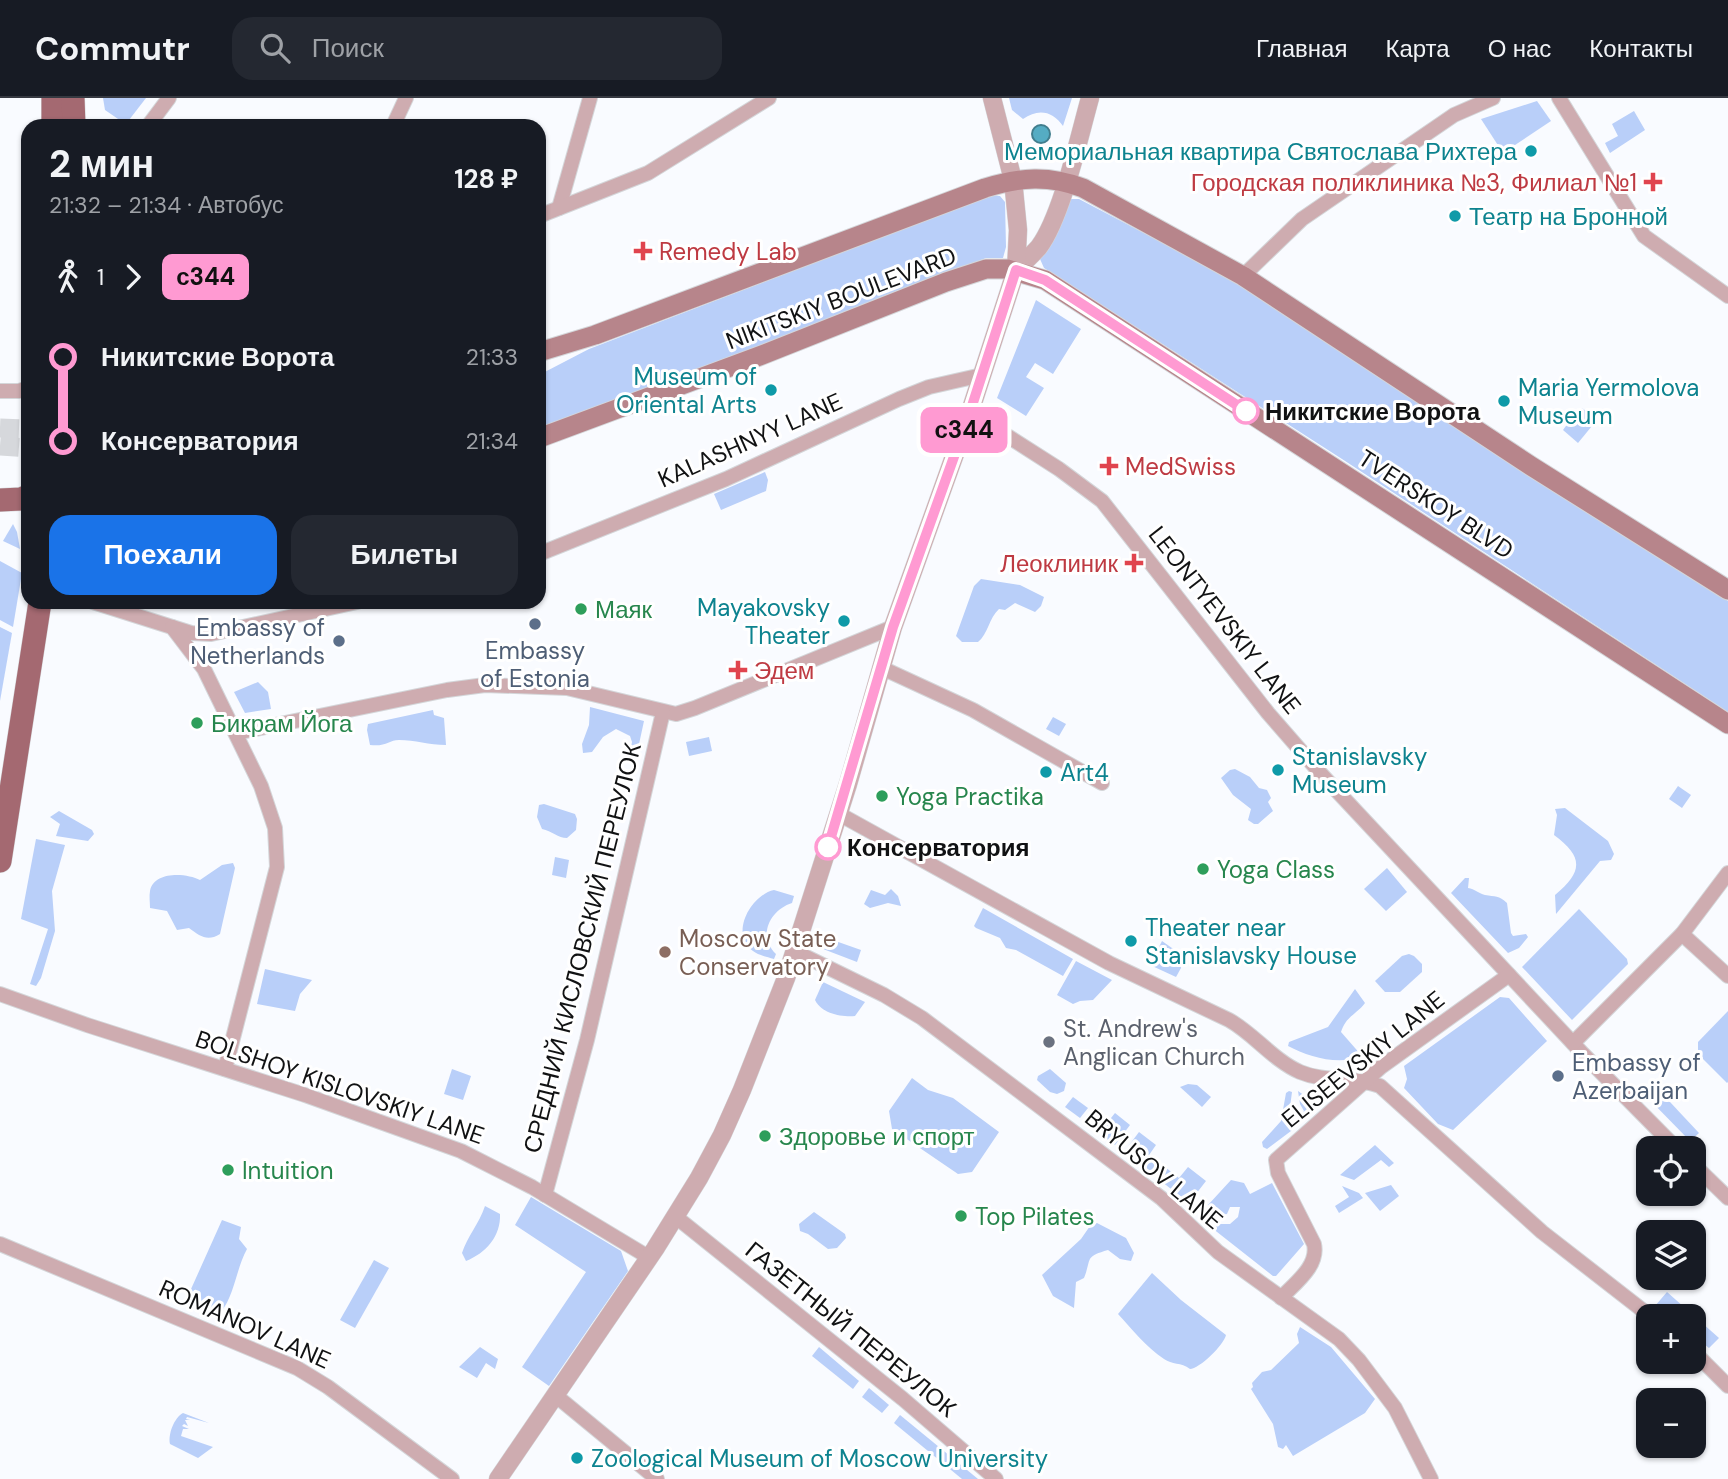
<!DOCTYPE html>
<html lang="ru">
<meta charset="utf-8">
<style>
:root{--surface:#171b24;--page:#242831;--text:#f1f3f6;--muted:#9ea1a6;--line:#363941;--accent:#1a73e8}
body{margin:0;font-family:"DM Sans",sans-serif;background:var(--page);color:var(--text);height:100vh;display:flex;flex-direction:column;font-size:26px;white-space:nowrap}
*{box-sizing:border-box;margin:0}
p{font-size:23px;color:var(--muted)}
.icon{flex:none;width:38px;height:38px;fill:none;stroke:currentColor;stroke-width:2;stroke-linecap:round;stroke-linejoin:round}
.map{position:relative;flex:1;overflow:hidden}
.side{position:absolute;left:21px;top:21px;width:525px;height:490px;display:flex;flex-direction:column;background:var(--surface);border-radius:21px;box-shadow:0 2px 5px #0004}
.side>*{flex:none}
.badge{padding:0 14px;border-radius:10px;font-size:24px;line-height:46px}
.controls{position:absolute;left:1636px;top:1038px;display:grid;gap:14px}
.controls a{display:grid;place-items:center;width:70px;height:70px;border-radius:14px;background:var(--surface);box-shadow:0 2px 5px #0004;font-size:35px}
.map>.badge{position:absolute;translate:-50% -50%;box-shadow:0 0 0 4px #fff}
.legs{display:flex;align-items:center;gap:10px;height:77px;padding:0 28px;font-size:23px}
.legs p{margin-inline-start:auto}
.headline{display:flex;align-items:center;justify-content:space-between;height:119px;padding:0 28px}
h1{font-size:38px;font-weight:700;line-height:52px}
.cta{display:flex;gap:14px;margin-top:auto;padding:14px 28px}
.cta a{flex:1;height:80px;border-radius:21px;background:var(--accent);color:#fff;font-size:28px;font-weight:700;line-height:80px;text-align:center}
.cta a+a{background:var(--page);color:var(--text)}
ul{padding:0 28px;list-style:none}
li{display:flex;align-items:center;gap:24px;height:84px;font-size:26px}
li i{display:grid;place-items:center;width:10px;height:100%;margin:0 9px;background:currentColor}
li i::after{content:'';width:18px;height:18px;margin:-9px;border:5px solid;border-radius:50%;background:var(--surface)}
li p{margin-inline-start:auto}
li:first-child i{background:linear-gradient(#0000 50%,currentColor 0)}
li:last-child i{background:linear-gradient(currentColor 50%,#0000 0)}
header{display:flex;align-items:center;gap:42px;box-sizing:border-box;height:98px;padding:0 35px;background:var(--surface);border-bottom:2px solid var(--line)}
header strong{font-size:33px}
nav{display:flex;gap:38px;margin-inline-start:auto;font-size:24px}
.search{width:490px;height:63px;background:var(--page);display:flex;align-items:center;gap:18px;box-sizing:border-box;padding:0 24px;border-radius:21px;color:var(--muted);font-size:26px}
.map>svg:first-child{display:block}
.green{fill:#b9cff9}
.water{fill:#55acc3;stroke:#417e8e;stroke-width:2}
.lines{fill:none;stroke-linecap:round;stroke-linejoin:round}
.secondary-tunnel{stroke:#d6d8dc;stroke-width:19;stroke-dasharray:19 10;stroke-linecap:butt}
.minor-casing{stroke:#d4d6d9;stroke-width:16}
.tertiary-casing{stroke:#d4d6d9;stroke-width:19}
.secondary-casing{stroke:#d4d6d9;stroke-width:21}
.primary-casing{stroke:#d4d6d9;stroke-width:24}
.minor{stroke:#ceacb0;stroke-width:14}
.tertiary{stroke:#ceacb0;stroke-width:18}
.secondary{stroke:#b7858b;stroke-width:19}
.primary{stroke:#a46971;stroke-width:23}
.line-1-casing{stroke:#fff;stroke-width:16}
.line-1{stroke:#ff9ad2;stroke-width:10}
.culture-dot{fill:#0f9aa8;stroke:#fff;stroke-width:2.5}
.health-dot{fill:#e0444e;stroke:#fff;stroke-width:2.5}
.stop-1-dot{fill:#fff;stroke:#ff9ad2;stroke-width:3.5}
.leisure-dot{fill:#2e9e5b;stroke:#fff;stroke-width:2.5}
.service-dot{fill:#5c6f8a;stroke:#fff;stroke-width:2.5}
.education-dot{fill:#8d6e63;stroke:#fff;stroke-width:2.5}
.worship-dot{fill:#6b7280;stroke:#fff;stroke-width:2.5}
.labels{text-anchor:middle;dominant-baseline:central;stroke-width:6;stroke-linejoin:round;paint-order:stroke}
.culture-label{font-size:24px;fill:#0d838f;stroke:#fff;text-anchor:start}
.health-label{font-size:24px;fill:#be3a42;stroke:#fff;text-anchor:start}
.street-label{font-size:24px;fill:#111213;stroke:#fff}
.stop-label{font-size:24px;font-weight:bold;fill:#111213;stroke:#fff;text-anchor:start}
.leisure-label{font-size:24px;fill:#27864d;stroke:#fff;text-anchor:start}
.service-label{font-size:24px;fill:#4e5e75;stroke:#fff;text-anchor:end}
.education-label{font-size:24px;fill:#785e54;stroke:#fff;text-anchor:start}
.worship-label{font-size:24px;fill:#5b616d;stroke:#fff;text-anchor:start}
</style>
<header>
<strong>Commutr</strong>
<div class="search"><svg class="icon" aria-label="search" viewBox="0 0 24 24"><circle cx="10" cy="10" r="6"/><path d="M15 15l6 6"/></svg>Поиск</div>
<nav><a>Главная</a><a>Карта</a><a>О нас</a><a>Контакты</a></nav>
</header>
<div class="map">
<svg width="1728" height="1381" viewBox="0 0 1728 1381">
<rect width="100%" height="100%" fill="#f9fbff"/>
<!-- green -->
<g class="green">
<polygon points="103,0 146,0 129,22 124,25 105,12"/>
<path d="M 1009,0 L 1072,0 L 1063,28 C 1053,13 1038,10 1023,21 L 1012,12 Z"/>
<polygon points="1537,3 1551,23 1503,55 1481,21"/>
<polygon points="1634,13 1645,32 1610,55 1605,45 1618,38 1612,26"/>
<polygon points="991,97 1000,98 1005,104 1006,149 1003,160 986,160 787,238 539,331 539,277 589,251"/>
<polygon points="1070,101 1079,101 1226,178 1309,229 1728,503 1728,614 1342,361 1044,170 1040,161 1042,156"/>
<polygon points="1036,202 1081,231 1053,276 1035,265 1026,279 1044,290 1026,318 997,300"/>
<polygon points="1579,310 1582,310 1596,320 1596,323 1578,345 1563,332"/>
<polygon points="765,374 768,382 766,393 721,412 714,396"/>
<polygon points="13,426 17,434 20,451 3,443"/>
<polygon points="0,463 22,475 13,529 0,522"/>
<path d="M 981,481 L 1020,487 L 1044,499 L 1041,508 L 1035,514 L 1015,505 L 1005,512 L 999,511 C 989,520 988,536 978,544 L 962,544 L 956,538 L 974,488 Z"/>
<polygon points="0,529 12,535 0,603"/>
<polygon points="258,584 268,594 271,611 245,615 234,594"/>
<polygon points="590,609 644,623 636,660 629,660 632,644 630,638 616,631 603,639 592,654 583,655 582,646 589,627"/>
<path d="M 433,612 L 434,617 L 444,620 L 446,647 C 429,647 415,642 399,642 C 389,642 386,649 370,647 L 367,632 L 368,626 Z"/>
<polygon points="1053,619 1066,626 1059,638 1046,631"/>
<polygon points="709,639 712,653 689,658 686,644"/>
<polygon points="1235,671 1250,679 1259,690 1267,692 1271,700 1268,704 1273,713 1258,726 1254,726 1248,722 1251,711 1233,697 1221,680 1230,672"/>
<polygon points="1678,688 1691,697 1682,710 1669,701"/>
<path d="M 544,706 L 575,716 L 577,721 L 576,732 L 567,740 C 558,740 552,733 542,731 L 537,719 L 539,707 Z"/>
<path d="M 1565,710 L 1608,743 L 1614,756 L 1611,762 L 1600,763 L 1556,816 L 1555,797 C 1583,774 1584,759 1554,737 L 1557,717 L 1555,711 Z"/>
<polygon points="59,713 92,732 94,736 88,743 56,738 60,726 50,719"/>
<polygon points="36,741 65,747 52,793 55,833 41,880 36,888 30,886 48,831 21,821"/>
<polygon points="555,759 569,762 566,780 552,777"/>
<path d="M 233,765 L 235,770 L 220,836 C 207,844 200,838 189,830 L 177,832 L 167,813 L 150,810 C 150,805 149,798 150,793 C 154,773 186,775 200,782 L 222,767 Z"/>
<polygon points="1387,770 1407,794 1386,813 1364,791"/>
<path d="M 1465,780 L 1469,780 L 1468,790 C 1475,791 1478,795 1485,797 C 1495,799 1499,797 1507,805 L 1511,835 L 1513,838 L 1526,836 L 1528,839 L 1519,850 L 1508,855 L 1451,795 Z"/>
<polygon points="891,791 898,798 901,808 888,805 870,810 864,806 871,792 885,797"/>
<path d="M 774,792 L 794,798 L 792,805 C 770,812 757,838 776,856 L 774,861 C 767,859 758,857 753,853 C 729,836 751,797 774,792 Z"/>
<polygon points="983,810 1073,861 1063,878 1016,852 1006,850 1000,840 976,830 974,828"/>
<polygon points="1579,811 1627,861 1628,866 1572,922 1522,869"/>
<polygon points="827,840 861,852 857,864 823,851"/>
<polygon points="1162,843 1179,855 1181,870 1176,879 1150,867"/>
<polygon points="1409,856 1414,858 1422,866 1422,874 1400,894 1385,894 1375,883 1402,858"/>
<polygon points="1076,863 1112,882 1093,902 1080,903 1073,906 1057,897"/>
<polygon points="265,871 312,882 300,896 295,913 257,906"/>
<path d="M 823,884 L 865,904 L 855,918 C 841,919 822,916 815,902 Z"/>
<path d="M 1355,891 L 1365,905 C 1356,917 1346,918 1341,934 L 1362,958 C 1339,968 1309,959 1288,948 L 1289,944 L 1328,929 Z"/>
<polygon points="1500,899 1509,900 1547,943 1453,1032 1438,1026 1404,990 1407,981 1404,968"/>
<polygon points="1728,913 1728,984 1727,985 1698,956 1698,944"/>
<polygon points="452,971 471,978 463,1002 444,996"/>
<polygon points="1050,971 1066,985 1064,993 1057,996 1050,994 1037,982 1038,978"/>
<polygon points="912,980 928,992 953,1000 999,1034 972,1074 958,1076 892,1031 889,1013"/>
<polygon points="1188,986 1197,987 1211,999 1202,1009 1180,989"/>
<polygon points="1655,988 1699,1035 1690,1043 1645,997"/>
<polygon points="1289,993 1292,994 1288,1024 1295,1030 1267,1051 1263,1049 1262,1044 1281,1023 1286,995"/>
<polygon points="1298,993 1315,1005 1317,1010 1300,1026 1297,1023 1304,1013 1300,1006"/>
<polygon points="1073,999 1088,1010 1080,1020 1065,1009"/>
<polygon points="1092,1013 1107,1025 1115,1015 1130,1027 1115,1047 1083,1023"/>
<polygon points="1139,1034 1156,1047 1149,1057 1163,1067 1154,1078 1124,1054"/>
<polygon points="1375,1047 1394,1065 1389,1069 1381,1062 1354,1082 1340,1077"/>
<polygon points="1165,1069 1179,1080 1188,1069 1206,1083 1189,1105 1157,1080"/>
<polygon points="1231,1082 1244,1085 1250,1096 1272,1085 1304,1146 1276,1178 1273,1178 1212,1130 1216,1126 1230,1126 1238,1119 1240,1109 1230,1109 1227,1116 1221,1117 1208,1107"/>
<polygon points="1391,1087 1399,1098 1380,1113 1365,1095"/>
<polygon points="1342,1088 1359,1095 1363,1100 1339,1115 1335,1108 1349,1099"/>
<polygon points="531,1099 621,1153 628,1173 549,1288 522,1269 586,1174 515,1127"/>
<path d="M 485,1108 L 500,1116 C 501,1138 486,1155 466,1163 L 462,1155 C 467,1139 479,1126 485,1108 Z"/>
<polygon points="814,1114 845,1136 846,1140 837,1150 828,1151 808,1136 800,1133 799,1126"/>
<path d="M 222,1122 L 241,1129 L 239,1141 L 247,1151 C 236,1171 235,1196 221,1214 L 187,1200 Z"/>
<path d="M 1097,1125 L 1126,1140 L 1134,1155 L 1131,1163 L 1120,1161 L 1108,1152 C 1084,1159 1092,1160 1084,1180 L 1076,1184 L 1074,1210 L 1053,1198 L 1042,1177 L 1081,1141 L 1090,1128 Z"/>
<polygon points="374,1162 389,1170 355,1230 340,1222"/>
<path d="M 1152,1175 L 1181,1202 L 1226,1237 C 1224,1247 1199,1271 1190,1271 C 1181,1264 1172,1267 1164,1261 C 1146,1249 1132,1231 1118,1216 Z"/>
<polygon points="1667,1194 1719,1240 1709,1250 1694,1238 1694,1229 1698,1224 1679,1206 1668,1218 1655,1208"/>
<polygon points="1300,1229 1331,1249 1375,1301 1365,1315 1293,1358 1286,1347 1283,1351 1278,1349 1273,1326 1251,1291 1253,1289 1252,1285 1262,1274 1271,1272 1299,1245 1297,1236"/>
<polygon points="480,1249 498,1261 495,1271 486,1265 477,1280 459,1269"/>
<polygon points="819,1249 859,1283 853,1291 812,1258"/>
<polygon points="869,1290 889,1307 882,1315 862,1299"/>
<path d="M 183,1315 L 209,1325 L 187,1319 L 186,1321 L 190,1322 L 185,1322 L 188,1328 L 184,1326 L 182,1328 L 189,1331 L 183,1331 L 181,1338 L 213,1349 L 198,1360 L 170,1346 C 168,1336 174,1320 183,1315 Z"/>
<polygon points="900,1317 978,1381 962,1381 894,1325"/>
</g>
<!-- water -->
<circle class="water" cx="1041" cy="36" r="9"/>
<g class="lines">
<!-- secondary-tunnel -->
<g class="secondary-tunnel">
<polyline points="0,330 28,331"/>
<polyline points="0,348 28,350"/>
</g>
<defs>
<g id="minor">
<polyline points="1559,0 1644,138 1728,198"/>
<polyline points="148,28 169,0"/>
<polyline points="393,28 406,0"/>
<polyline points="559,110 590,0"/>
<polyline points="539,118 648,75 769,0"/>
<polyline points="1243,178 1302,121 1454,17 1493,0"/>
<polyline points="0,293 19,293 28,290"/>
<polyline points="970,314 1059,371 1102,403 1268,615 1322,677 1583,956 1676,1050"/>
<polyline points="539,456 726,381 899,301 929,289 982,277"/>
<polyline points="93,504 191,535 211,536 357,504"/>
<polyline points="172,529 204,571 261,688 275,730 277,769 225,971"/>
<polyline points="882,570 973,612 1102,685"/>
<polyline points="236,635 447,592 485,587 567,590 676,616 695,610 893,529"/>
<path d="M 839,716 L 1109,865 L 1229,922 C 1254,936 1273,962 1300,974 C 1326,985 1354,978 1380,988 L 1542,1134 L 1650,1218"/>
<polyline points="1682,836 1728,878"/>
<polyline points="794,853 884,897 922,920 1161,1100 1218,1154 1339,1241 1359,1262 1395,1310 1431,1381"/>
<polyline points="0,896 87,927 305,997 461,1053 532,1089 650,1160"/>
<polyline points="1573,945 1682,836 1728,775"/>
<polyline points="1694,1067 1728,1100"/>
<polyline points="545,1097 587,942 663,614"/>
<polyline points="676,1119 903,1301 996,1381"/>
<polyline points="0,1146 297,1270 328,1289 452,1381"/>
<path d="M 1281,1200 C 1295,1185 1319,1168 1314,1146 L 1278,1075 L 1276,1062 L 1381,969 L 1509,877"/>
<polyline points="1694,1254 1728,1288"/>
<polyline points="555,1297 657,1381"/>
</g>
<g id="tertiary">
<path d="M 1016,172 C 1023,165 1032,157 1039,149 C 1062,118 1079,39 1090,0"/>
<polyline points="498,1381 655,1151 699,1080 722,1037 742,992 786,880 848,686 893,529 970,314 1016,172 1018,132 1013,82 992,0"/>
</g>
<g id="secondary">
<path d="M 539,254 L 595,237 L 985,90 C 1020,79 1049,77 1083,90 L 1243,178 L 1531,368 L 1728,492"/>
<polyline points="539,340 762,257 946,184 986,171 1007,171 1045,182 1728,626"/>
</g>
<g id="primary">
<polyline points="53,0 53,28"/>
<polyline points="73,0 74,28"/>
<polyline points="0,402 21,401 28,398"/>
<polyline points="0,763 40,504"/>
</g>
</defs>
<!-- minor casing -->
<use href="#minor" class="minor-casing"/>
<!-- tertiary casing -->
<use href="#tertiary" class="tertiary-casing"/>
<!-- secondary casing -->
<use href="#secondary" class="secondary-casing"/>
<!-- primary casing -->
<use href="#primary" class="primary-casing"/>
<!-- minor -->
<use href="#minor" class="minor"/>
<!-- tertiary -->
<use href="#tertiary" class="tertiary"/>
<!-- secondary -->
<use href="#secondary" class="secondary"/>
<!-- primary -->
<use href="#primary" class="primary"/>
</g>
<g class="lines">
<defs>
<polyline id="line-1" points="828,749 893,529 970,314 1016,172 1045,182 1246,313"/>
</defs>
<!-- line-1 casing -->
<use href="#line-1" class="line-1-casing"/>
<!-- line-1 -->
<use href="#line-1" class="line-1"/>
</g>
<!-- markers -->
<g class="culture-dot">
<circle cx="1531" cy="53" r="7"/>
<circle cx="1455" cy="118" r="7"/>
<circle cx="771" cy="292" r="7"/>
<circle cx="1504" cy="303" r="7"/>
<circle cx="844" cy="523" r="7"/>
<circle cx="1278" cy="672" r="7"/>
<circle cx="1046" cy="674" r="7"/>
<circle cx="1131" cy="843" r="7"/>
<circle cx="577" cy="1360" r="7"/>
</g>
<g class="health-dot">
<path d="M1649.5 73.5h7v7h7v7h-7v7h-7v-7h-7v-7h7z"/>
<path d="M639.5 142.5h7v7h7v7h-7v7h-7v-7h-7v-7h7z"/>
<path d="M1105.5 357.5h7v7h7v7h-7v7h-7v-7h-7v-7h7z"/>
<path d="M1130.5 454.5h7v7h7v7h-7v7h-7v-7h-7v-7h7z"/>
<path d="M734.5 561.5h7v7h7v7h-7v7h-7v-7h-7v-7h7z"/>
</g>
<g class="stop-1-dot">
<circle cx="1246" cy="313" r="12"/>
<circle cx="828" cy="749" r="12"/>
</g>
<g class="leisure-dot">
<circle cx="581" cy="511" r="7"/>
<circle cx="197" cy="625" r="7"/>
<circle cx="882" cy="698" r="7"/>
<circle cx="1203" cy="771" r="7"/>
<circle cx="765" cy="1038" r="7"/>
<circle cx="228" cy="1072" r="7"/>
<circle cx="961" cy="1118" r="7"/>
</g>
<g class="service-dot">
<circle cx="535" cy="526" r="7"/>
<circle cx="339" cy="543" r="7"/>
<circle cx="1558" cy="978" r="7"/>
</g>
<circle class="education-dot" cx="665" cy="854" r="7"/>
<circle class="worship-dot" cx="1049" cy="944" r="7"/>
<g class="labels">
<!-- culture labels -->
<g class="culture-label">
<text x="1517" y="53" text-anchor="end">Мемориальная квартира Святослава Рихтера</text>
<text x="1469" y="118">Театр на Бронной</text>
<text x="757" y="278" text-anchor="end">Museum of<tspan x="757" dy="28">Oriental Arts</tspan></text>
<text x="1518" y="289">Maria Yermolova<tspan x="1518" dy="28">Museum</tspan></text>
<text x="830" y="509" text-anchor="end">Mayakovsky<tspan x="830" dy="28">Theater</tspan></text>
<text x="1292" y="658">Stanislavsky<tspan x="1292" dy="28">Museum</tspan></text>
<text x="1060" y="674">Art4</text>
<text x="1145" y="829">Theater near<tspan x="1145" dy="28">Stanislavsky House</tspan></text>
<text x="591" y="1360">Zoological Museum of Moscow University</text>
</g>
<!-- health labels -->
<g class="health-label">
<text x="1637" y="84" text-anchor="end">Городская поликлиника №3, Филиал №1</text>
<text x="659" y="153">Remedy Lab</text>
<text x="1125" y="368">MedSwiss</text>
<text x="1118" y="465" text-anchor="end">Леоклиник</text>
<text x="754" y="572">Эдем</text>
</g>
<!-- street labels -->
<g class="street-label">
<text transform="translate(841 200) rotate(-21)">NIKITSKIY BOULEVARD</text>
<text transform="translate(750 342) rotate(-24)">KALASHNYY LANE</text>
<text transform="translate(1436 406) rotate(33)">TVERSKOY BLVD</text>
<text transform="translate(1225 522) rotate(52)">LEONTYEVSKIY LANE</text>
<text transform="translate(582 850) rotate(-76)">СРЕДНИЙ КИСЛОВСКИЙ ПЕРЕУЛОК</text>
<text transform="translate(1363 961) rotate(-39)">ELISEEVSKIY LANE</text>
<text transform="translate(340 989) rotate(19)">BOLSHOY KISLOVSKIY LANE</text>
<text transform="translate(1154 1071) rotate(40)">BRYUSOV LANE</text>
<text transform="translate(245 1226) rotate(24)">ROMANOV LANE</text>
<text transform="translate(851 1231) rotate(39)">ГАЗЕТНЫЙ ПЕРЕУЛОК</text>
</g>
<!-- stop labels -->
<g class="stop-label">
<text x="1265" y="313">Никитские Ворота</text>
<text x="847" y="749">Консерватория</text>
</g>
<!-- leisure labels -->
<g class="leisure-label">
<text x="595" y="511">Маяк</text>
<text x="211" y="625">Бикрам Йога</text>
<text x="896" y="698">Yoga Practika</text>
<text x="1217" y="771">Yoga Class</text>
<text x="779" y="1038">Здоровье и спорт</text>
<text x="242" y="1072">Intuition</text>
<text x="975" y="1118">Top Pilates</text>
</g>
<!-- service labels -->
<g class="service-label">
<text x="325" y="529">Embassy of<tspan x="325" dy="28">Netherlands</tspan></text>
<text x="535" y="552" text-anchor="middle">Embassy<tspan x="535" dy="28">of Estonia</tspan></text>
<text x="1572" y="964" text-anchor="start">Embassy of<tspan x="1572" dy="28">Azerbaijan</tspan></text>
</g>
<!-- education labels -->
<g class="education-label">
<text x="679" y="840">Moscow State<tspan x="679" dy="28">Conservatory</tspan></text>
</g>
<!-- worship labels -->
<g class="worship-label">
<text x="1063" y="930">St. Andrew's<tspan x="1063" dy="28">Anglican Church</tspan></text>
</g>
</g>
</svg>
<div class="controls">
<a><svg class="icon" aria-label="locate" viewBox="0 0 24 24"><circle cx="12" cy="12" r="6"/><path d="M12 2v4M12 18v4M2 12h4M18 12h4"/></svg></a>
<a><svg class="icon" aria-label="layers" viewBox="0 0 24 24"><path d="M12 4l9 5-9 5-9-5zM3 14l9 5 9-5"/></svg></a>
<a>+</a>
<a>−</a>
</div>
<b class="badge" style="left:964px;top:332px;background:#ff9ad2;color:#111">с344</b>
<section class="side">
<div class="headline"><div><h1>2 мин</h1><p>21:32 – 21:34 · Автобус</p></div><b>128 ₽</b></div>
<div class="legs"><svg class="icon" aria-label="walk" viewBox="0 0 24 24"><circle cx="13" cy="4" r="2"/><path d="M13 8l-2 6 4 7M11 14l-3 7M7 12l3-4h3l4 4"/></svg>1<svg class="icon" aria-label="forward" viewBox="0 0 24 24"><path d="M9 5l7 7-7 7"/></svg><b class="badge" style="background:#ff9ad2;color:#111">с344</b></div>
<ul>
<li><i style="color:#ff9ad2"></i><b>Никитские Ворота</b><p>21:33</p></li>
<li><i style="color:#ff9ad2"></i><b>Консерватория</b><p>21:34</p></li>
</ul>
<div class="cta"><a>Поехали</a><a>Билеты</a></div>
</section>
</div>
